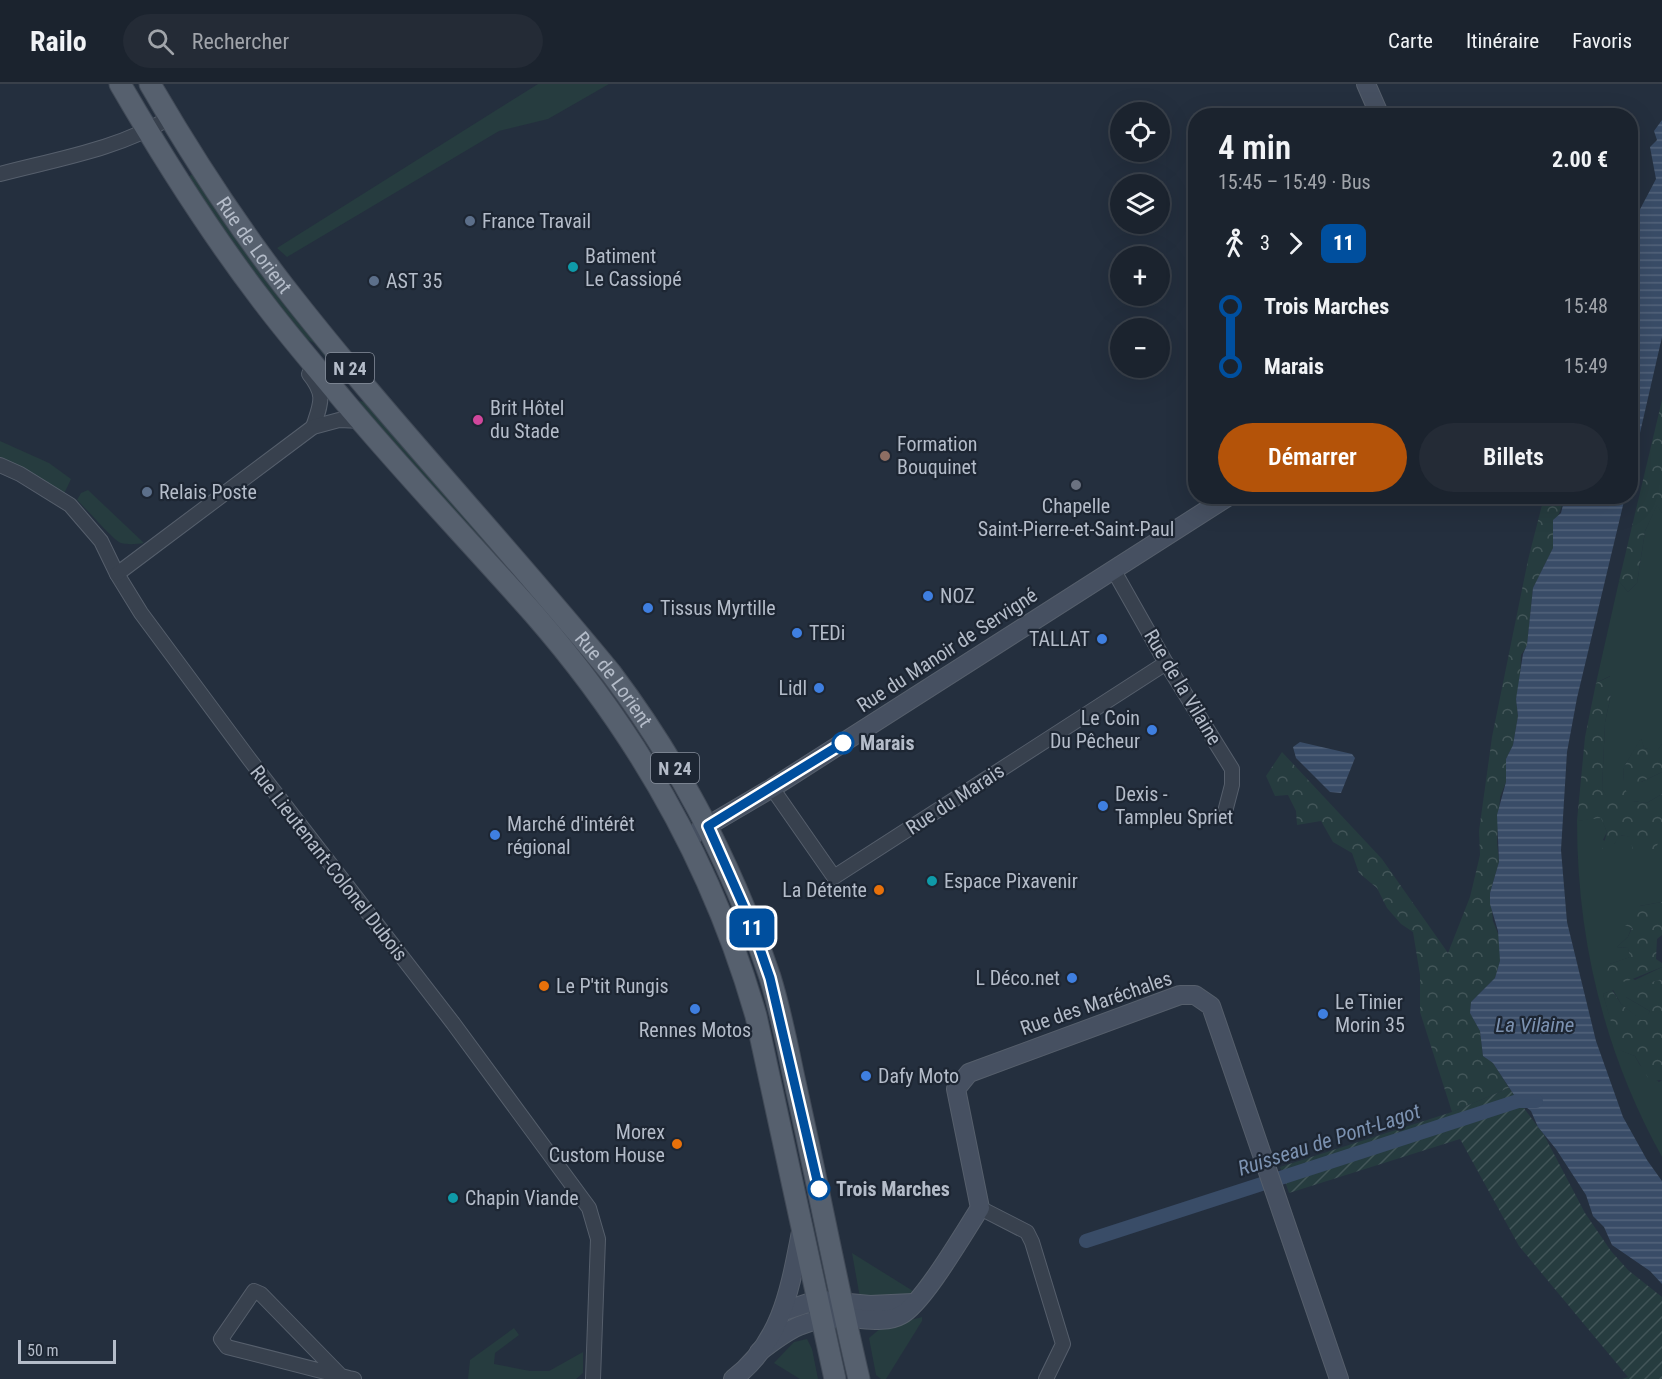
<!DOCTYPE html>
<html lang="fr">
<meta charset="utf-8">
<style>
:root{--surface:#1b232e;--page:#242b36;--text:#f1f3f6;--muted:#a0a4aa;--line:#39404a;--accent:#b45309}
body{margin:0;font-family:"Roboto Condensed",sans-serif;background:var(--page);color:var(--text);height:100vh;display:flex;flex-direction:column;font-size:22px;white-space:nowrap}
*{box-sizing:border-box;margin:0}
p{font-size:20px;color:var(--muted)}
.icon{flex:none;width:33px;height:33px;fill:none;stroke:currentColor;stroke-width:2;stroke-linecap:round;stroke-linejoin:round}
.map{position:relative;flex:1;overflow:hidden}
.panel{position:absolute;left:1188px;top:24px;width:450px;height:396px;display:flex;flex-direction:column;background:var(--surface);border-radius:24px;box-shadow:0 6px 24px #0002,0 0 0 2px var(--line)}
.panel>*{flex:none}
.badge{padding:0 12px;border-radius:9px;font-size:21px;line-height:39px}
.fabs{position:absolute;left:1110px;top:18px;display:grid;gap:12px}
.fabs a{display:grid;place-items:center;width:60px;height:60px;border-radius:50%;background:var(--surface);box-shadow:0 6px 24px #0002,0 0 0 2px var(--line);font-size:30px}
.scale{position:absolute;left:18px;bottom:15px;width:98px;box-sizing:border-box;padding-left:6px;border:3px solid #b4bcc9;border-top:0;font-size:16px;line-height:21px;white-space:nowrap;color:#b4bcc9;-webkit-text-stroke:4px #1d2633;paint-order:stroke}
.map>.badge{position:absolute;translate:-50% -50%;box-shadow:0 0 0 3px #fff}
.legs{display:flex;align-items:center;gap:9px;height:66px;padding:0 30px;font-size:20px}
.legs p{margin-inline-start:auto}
.summary{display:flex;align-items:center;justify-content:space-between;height:102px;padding:0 30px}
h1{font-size:33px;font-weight:600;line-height:45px}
.primary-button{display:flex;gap:12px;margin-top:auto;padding:12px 30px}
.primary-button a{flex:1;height:69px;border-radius:36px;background:var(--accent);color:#fff;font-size:24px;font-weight:600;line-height:69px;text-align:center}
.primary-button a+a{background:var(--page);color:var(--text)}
ul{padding:0 30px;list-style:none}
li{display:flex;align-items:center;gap:21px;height:60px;font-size:22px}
li i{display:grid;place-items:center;width:9px;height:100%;margin:0 8px;background:currentColor}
li i::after{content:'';width:15px;height:15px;margin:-8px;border:4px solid;border-radius:50%;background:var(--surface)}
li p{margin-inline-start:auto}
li:first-child i{background:linear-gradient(#0000 50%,currentColor 0)}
li:last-child i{background:linear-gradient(currentColor 50%,#0000 0)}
header{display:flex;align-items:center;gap:36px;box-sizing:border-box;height:84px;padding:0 30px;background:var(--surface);border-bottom:2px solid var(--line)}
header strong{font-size:28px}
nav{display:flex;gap:33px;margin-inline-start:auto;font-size:21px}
.search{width:420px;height:54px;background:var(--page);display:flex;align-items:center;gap:15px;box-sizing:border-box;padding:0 21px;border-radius:33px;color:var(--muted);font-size:22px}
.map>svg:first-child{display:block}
.grass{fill:#263c3f}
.forest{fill:url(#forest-crowns)}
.garden{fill:url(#garden-furrows)}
.water{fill:url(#water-rules)}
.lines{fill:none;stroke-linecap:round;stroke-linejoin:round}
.canal{stroke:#394c67;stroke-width:14}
.street-casing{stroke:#565f6c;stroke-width:16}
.secondary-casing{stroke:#565f6c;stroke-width:20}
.primary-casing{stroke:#414a57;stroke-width:23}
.street{stroke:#38414e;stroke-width:14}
.secondary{stroke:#465061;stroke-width:18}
.primary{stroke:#56606e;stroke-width:21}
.line-1-casing{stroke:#fff;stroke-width:14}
.line-1{stroke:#004f9e;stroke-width:9}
.service-dot{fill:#5c6f8a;stroke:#1d2633;stroke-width:2}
.culture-dot{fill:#0f9aa8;stroke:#1d2633;stroke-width:2}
.hotel-dot{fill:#d1479c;stroke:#1d2633;stroke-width:2}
.education-dot{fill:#8d6e63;stroke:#1d2633;stroke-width:2}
.worship-dot{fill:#6b7280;stroke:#1d2633;stroke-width:2}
.shop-dot{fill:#3f7fe0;stroke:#1d2633;stroke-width:2}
.stop-1-dot{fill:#fff;stroke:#004f9e;stroke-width:3}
.food-dot{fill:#e8710a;stroke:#1d2633;stroke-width:2}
.labels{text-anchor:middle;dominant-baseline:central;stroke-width:4.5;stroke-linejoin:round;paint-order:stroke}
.shield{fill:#1d2633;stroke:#878f9c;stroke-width:1.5}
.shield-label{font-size:18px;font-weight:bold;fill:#b4bcc9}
.poi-label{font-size:20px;fill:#b4bcc9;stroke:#1d2633;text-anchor:start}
.street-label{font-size:20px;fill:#b4bcc9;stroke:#1d2633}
.stop-label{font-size:20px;font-weight:bold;fill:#b4bcc9;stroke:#1d2633;text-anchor:start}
.water-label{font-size:21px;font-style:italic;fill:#7c92b1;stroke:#1d2633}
</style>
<header>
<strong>Railo</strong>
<div class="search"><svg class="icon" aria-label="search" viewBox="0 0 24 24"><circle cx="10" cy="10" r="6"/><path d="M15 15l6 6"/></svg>Rechercher</div>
<nav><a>Carte</a><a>Itinéraire</a><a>Favoris</a></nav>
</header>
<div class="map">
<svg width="1662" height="1295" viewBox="0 0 1662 1295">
<defs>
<pattern id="forest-crowns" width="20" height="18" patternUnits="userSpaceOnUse" patternTransform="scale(1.5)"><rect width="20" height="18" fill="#263c3f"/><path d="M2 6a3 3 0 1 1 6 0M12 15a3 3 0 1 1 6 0" fill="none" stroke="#435659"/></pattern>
<pattern id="garden-furrows" width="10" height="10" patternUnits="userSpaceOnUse" patternTransform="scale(1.5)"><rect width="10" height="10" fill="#263c3f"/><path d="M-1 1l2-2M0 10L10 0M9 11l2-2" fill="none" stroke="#435659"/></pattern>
<pattern id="water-rules" width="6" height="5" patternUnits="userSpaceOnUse" patternTransform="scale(1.5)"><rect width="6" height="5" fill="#394c67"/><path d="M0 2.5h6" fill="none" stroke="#53647b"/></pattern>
</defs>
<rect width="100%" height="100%" fill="#242f3e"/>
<!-- grass -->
<g class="grass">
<polygon points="538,0 609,0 548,35 499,47 287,173 277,164"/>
<polygon points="195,88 348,292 344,296 314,259 301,252 269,212 186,95"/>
<polygon points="356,317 371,318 538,518 536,520"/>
<polygon points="0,357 49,379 71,395 64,410 0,373"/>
<path d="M 88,406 L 144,459 C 137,460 128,461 121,459 C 114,457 86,424 77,416 L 81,409 Z"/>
<polygon points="1657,420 1662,429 1662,660 1657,668 1644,664 1641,655 1624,683 1623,698 1641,698 1662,688 1662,710 1647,719 1607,714 1602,705 1605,638 1611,610 1610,592 1596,599 1619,497 1628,508 1637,499 1645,447"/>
<path d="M 1601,733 L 1607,748 L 1603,756 L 1614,760 L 1620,751 L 1662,757 L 1662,818 L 1640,822 L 1628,853 L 1617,863 L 1628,864 L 1631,873 L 1610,880 L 1635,896 L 1662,883 L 1662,895 L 1626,907 L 1626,913 L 1650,927 L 1646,936 L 1641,937 L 1621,920 L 1613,906 L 1603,910 L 1620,966 L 1635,972 L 1640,981 L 1659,998 L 1662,996 L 1662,1073 C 1604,968 1577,856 1577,737 Z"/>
<polygon points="852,1169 913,1207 909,1211 860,1214"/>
<polygon points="922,1233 922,1237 886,1295 881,1295 876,1291 869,1254 881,1244"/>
<polygon points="514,1244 519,1251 495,1269 494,1280 530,1287 549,1287 583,1268 583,1289 576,1295 468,1295 470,1276"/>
<polygon points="807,1255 812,1265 818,1295 800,1295 774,1279 794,1258"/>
</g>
<!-- forest -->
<g class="forest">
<polygon points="1662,316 1662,429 1657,421 1645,447 1637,499 1628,508 1619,497"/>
<polygon points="1544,413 1565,413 1554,443 1553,464 1533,504 1527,562 1521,571 1520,598 1516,615 1518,632 1513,661 1506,675 1506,698 1500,713 1497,758 1499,778 1490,809 1493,837 1500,855 1500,877 1495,894 1471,918 1470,929 1480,947 1483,972 1493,979 1509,1004 1452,1028 1420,928 1420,891 1413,848 1401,840 1387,824 1377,804 1359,789 1352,769 1333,758 1321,737 1297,741 1296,727 1288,711 1275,712 1266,692 1282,668 1382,775 1448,869 1470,813 1480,771 1479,747 1492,653 1528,476"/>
<polygon points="1611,592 1611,610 1605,638 1602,705 1607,713 1613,706 1625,705 1632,717 1647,719 1662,710 1662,757 1658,759 1654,769 1643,770 1633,767 1630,753 1621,751 1614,760 1602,767 1607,748 1601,734 1577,737 1585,653 1596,599"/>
<polygon points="1641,654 1644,664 1657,667 1662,660 1662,688 1641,698 1623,698 1624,683"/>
<polygon points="1662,818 1662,851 1657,855 1656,875 1662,879 1662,883 1625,898 1605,891 1610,880 1630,873 1628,864 1617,863 1628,853 1632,844 1622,840 1619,832 1640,822"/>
<polygon points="1662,895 1662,996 1650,997 1635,972 1619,966 1603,910 1612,906 1621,920 1641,936 1645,936 1650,927 1626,913 1626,906"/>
</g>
<!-- garden -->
<polygon class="garden" points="1509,1004 1544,1051 1585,1129 1611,1167 1628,1186 1662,1213 1662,1295 1622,1295 1628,1293 1519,1162 1460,1055 1289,1109 1280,1083 1452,1028"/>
<!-- water -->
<g class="water">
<polygon points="1662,36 1662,253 1631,388 1631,149 1636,143 1637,131 1656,95 1650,63 1657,56 1654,47"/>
<polygon points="1565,413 1625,413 1577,614 1567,668 1561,766 1567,838 1596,957 1623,1033 1647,1076 1662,1097 1662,1200 1650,1187 1612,1161 1604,1143 1593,1132 1586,1111 1556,1065 1538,1043 1531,1027 1518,1017 1493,979 1483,972 1480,947 1470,929 1471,918 1495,894 1500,877 1498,847 1490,820 1490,809 1499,778 1497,731 1506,698 1506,675 1513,661 1518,632 1516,615 1523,570 1527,561 1533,504 1553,464 1553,436 1561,429"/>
<polygon points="1300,658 1352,670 1355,674 1341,709 1330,708 1296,674 1293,663"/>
</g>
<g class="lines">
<!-- canal -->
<polyline class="canal" points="1086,1157 1518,1017 1536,1017"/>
<defs>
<g id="street">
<path d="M 0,90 C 57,75 119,65 169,34"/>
<path d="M 309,290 C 326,311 321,319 313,343"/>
<polyline points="0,381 20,390 70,421 101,457 117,490 141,529 250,676 453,939 589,1124 598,1155 593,1295"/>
<polyline points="1114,487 1166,579 1232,685 1232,701 1226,724"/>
<polyline points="117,490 313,343 339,336 362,337"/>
<polyline points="772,704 834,793 1166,579"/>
<polyline points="980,1124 1027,1148 1032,1158 1063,1260 1046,1295"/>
<polyline points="340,1291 261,1210 254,1207 221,1255 227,1263 349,1294 354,1295"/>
</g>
<g id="secondary">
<polyline points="1366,0 1380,32"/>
<polyline points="687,754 772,704 1229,412"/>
<polyline points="784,1227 817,1216 870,1221 913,1219"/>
<path d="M 759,1268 C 790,1244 805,1234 846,1234 C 863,1234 885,1240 901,1231 C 923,1220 965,1147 980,1124 L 956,1005 L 969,989 L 1180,911 L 1195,911 L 1211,922 L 1339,1295"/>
<path d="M 733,1295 C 782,1258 790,1204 801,1148"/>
</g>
<g id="primary">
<path d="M 120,0 C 163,74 209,147 261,215 C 287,250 316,283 344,317 C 405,390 471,459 534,530 C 637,648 713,782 756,932 L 835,1295"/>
<path id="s1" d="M 150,0 C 190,69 234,137 283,201 C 387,335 504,458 611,589 C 681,682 733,783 770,893 C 782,931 789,972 798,1012 C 819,1106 837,1201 859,1295"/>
</g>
</defs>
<!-- street casing -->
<use href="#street" class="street-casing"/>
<!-- secondary casing -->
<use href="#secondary" class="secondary-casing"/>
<!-- primary casing -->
<use href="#primary" class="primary-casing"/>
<!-- street -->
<use href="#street" class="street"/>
<!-- secondary -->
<use href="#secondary" class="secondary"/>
<!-- primary -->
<use href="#primary" class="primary"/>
</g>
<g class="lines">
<defs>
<polyline id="line-1" points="819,1105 770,894 751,839 708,742 843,659"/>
</defs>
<!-- line-1 casing -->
<use href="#line-1" class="line-1-casing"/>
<!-- line-1 -->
<use href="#line-1" class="line-1"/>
</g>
<!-- markers -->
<g class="service-dot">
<circle cx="470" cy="137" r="6"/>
<circle cx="374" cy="197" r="6"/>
<circle cx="147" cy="408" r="6"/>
</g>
<g class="culture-dot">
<circle cx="573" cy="183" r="6"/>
<circle cx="932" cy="797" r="6"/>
<circle cx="453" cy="1114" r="6"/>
</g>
<circle class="hotel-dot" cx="478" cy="336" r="6"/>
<circle class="education-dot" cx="885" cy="372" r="6"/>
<circle class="worship-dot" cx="1076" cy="401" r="6"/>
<g class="shop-dot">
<circle cx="928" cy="512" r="6"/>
<circle cx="648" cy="524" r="6"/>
<circle cx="797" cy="549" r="6"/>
<circle cx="1102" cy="555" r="6"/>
<circle cx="819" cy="604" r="6"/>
<circle cx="1152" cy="646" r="6"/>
<circle cx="1103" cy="722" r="6"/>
<circle cx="495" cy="751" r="6"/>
<circle cx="1072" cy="894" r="6"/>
<circle cx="695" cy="925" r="6"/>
<circle cx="1323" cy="930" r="6"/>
<circle cx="866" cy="992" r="6"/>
</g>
<g class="stop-1-dot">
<circle cx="843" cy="659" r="10"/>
<circle cx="819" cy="1105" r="10"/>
</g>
<g class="food-dot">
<circle cx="879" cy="806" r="6"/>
<circle cx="544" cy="902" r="6"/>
<circle cx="677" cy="1060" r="6"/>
</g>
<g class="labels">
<!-- shield labels -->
<g class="shield">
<rect x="326" y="269" width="48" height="30" rx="4.5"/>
<rect x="651" y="669" width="48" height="30" rx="4.5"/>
</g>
<g class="shield-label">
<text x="350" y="284">N 24</text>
<text x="675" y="684">N 24</text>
</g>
<!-- poi labels -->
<g class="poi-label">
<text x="482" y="137">France Travail</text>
<text x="585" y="172">Batiment<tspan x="585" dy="23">Le Cassiopé</tspan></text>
<text x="386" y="197">AST 35</text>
<text x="490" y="324">Brit Hôtel<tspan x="490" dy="23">du Stade</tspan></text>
<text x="897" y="360">Formation<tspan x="897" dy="23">Bouquinet</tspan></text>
<text x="159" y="408">Relais Poste</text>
<text x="1076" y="422" text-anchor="middle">Chapelle<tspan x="1076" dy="23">Saint-Pierre-et-Saint-Paul</tspan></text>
<text x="940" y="512">NOZ</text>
<text x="660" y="524">Tissus Myrtille</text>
<text x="809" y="549">TEDi</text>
<text x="1090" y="555" text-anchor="end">TALLAT</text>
<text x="807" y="604" text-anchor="end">Lidl</text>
<text x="1140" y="634" text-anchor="end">Le Coin<tspan x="1140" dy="23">Du Pêcheur</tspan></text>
<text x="1115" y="710">Dexis -<tspan x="1115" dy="23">Tampleu Spriet</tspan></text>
<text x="507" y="740">Marché d'intérêt<tspan x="507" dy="23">régional</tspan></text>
<text x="944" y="797">Espace Pixavenir</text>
<text x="867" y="806" text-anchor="end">La Détente</text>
<text x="1060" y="894" text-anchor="end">L Déco.net</text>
<text x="556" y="902">Le P'tit Rungis</text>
<text x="1335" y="918">Le Tinier<tspan x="1335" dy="23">Morin 35</tspan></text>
<text x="695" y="946" text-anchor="middle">Rennes Motos</text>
<text x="878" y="992">Dafy Moto</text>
<text x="665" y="1048" text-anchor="end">Morex<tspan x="665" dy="23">Custom House</tspan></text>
<text x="465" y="1114">Chapin Viande</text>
</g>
<!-- street labels -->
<g class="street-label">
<text stroke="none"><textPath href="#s1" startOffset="192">Rue de Lorient</textPath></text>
<text transform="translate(947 566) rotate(-33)">Rue du Manoir de Servigné</text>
<text stroke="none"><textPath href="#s1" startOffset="756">Rue de Lorient</textPath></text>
<text transform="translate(1183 603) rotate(59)">Rue de la Vilaine</text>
<text transform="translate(955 715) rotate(-33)">Rue du Marais</text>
<text transform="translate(329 779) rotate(52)">Rue Lieutenant-Colonel Dubois</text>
<text transform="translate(1096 919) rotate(-19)">Rue des Maréchales</text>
</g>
<!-- stop labels -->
<g class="stop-label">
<text x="860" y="659">Marais</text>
<text x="836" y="1105">Trois Marches</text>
</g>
<!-- water labels -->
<g class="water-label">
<text x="1535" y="941">La Vilaine</text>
<text transform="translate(1329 1056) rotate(-18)">Ruisseau de Pont-Lagot</text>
</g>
</g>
</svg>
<div class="fabs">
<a><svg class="icon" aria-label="locate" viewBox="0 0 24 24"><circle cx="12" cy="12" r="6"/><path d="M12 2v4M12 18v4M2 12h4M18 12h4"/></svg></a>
<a><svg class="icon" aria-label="layers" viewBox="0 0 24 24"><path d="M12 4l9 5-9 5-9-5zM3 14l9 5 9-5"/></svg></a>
<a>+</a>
<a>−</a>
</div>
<div class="scale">50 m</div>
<b class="badge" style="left:752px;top:844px;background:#004f9e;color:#fff">11</b>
<section class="panel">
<div class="summary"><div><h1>4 min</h1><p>15:45 – 15:49 · Bus</p></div><b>2.00 €</b></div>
<div class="legs"><svg class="icon" aria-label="walk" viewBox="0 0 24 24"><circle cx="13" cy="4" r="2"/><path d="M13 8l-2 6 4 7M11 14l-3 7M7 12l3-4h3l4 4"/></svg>3<svg class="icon" aria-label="forward" viewBox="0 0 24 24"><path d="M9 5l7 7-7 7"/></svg><b class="badge" style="background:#004f9e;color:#fff">11</b></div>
<ul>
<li><i style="color:#004f9e"></i><b>Trois Marches</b><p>15:48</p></li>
<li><i style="color:#004f9e"></i><b>Marais</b><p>15:49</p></li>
</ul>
<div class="primary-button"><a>Démarrer</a><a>Billets</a></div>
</section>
</div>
